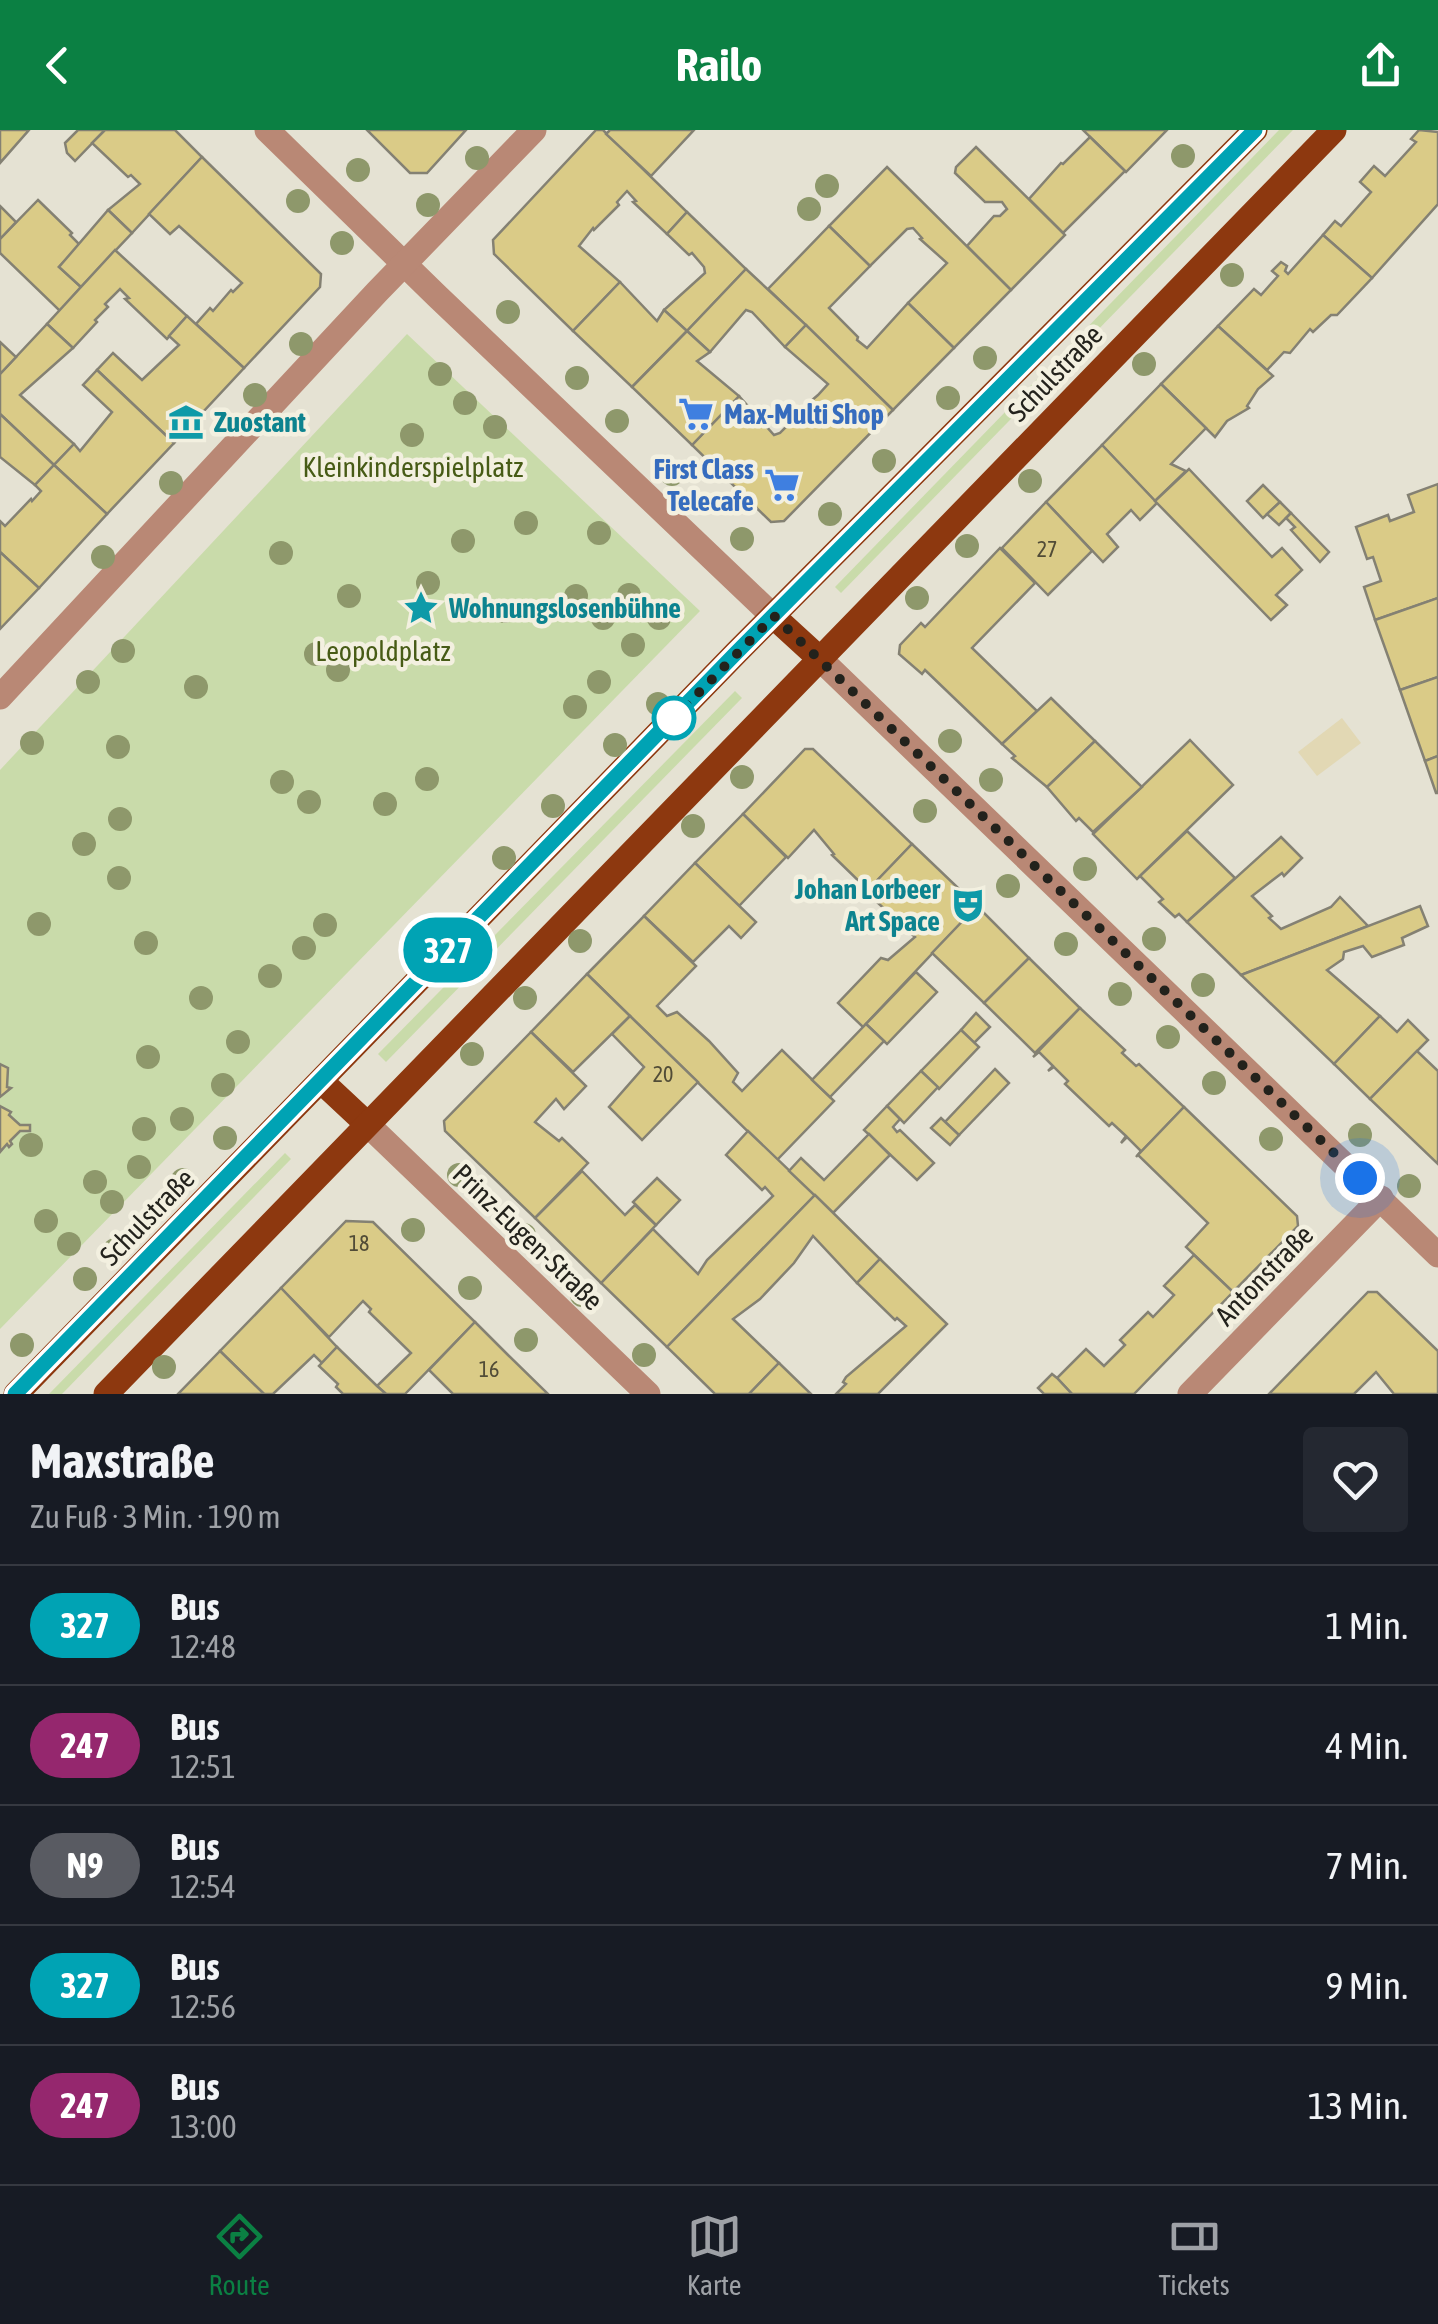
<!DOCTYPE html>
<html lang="de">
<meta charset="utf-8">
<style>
:root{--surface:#171b24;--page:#242831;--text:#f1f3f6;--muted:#9ea1a6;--line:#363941;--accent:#0b8043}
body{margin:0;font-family:"Asap Condensed",sans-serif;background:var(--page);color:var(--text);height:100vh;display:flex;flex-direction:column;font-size:38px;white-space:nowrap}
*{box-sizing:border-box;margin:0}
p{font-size:32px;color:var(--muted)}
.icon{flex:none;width:55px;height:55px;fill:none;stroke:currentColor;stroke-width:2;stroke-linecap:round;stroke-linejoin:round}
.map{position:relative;height:1264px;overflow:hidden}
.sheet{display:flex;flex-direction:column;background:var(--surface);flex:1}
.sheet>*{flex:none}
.badge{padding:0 20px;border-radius:32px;font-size:35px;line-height:65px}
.you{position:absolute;width:50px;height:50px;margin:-25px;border:8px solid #fff;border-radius:50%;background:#1a73e8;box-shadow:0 0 0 15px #1a73e833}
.map>.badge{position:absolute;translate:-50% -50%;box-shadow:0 0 0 5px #fff}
.round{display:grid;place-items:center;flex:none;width:105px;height:105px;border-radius:10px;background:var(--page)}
.head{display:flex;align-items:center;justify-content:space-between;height:170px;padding:0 30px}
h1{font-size:48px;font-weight:700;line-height:75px}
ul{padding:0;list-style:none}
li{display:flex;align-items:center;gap:30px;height:120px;padding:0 30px;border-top:2px solid var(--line)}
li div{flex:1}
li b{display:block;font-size:38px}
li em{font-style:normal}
li .badge{min-width:110px;font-weight:700;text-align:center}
header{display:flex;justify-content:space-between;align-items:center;height:130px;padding:0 30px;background:var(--accent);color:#fff;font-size:45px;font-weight:700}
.tab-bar{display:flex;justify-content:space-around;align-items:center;height:140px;border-top:2px solid var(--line);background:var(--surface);font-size:28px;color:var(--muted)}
.tab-bar a{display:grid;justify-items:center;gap:5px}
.tab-bar .on{color:var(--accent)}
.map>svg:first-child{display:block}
.green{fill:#c9dbaa}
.sand{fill:#e2d8b4}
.building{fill:#dacb87;stroke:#848173;stroke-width:2.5}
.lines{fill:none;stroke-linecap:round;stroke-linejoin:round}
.minor{stroke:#b98875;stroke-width:25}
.major{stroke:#8d380f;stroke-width:25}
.tree{fill:#8e986b}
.line-casing{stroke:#fff;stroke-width:22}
.line{stroke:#00a3b4;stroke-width:15}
.walk{stroke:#23221c;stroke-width:10;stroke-dasharray:0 18}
.stop-dot{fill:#fff;stroke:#00a3b4;stroke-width:5}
.labels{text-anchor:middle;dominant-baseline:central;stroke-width:9;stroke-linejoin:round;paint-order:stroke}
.number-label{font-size:22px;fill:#514c37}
.street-label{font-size:28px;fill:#23221c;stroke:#f3f0e0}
.shop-label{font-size:28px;font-weight:bold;fill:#366cbe;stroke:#f3f0e0;text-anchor:start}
.culture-label{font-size:28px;font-weight:bold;fill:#0d838f;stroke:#f3f0e0;text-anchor:start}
.park-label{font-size:28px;fill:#475b16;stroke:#f3f0e0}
</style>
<header><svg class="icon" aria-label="back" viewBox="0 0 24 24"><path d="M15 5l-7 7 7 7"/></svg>Railo<svg class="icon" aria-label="share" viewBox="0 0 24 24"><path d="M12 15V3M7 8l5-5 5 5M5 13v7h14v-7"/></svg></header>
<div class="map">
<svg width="1438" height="1264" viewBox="0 0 1438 1264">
<rect width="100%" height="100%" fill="#e5e2d3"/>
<!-- green -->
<g class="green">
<polygon points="1279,0 1293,0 841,463 835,457"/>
<polygon points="407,204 700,481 0,1199 0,640"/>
<polygon points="735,561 742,568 386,932 378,924"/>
<polygon points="285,1023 291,1029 62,1264 49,1264"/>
</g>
<!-- sand -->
<polygon class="sand" points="1342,588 1361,613 1317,646 1298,622"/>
<!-- building -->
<g class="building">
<polygon points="0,0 29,0 0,33"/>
<polygon points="78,0 105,0 75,31 67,23 65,13"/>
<polygon points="105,0 175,0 202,27 132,103 108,80 140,54 131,45 128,47 92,13"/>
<polygon points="367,0 466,0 427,43 410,43"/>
<polygon points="596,0 603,0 687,82 667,104 633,72 636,71 627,61 617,72 619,75 594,100 593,98 579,116 620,152 573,201 494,124 493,110"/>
<polygon points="610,0 694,0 651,46 606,4"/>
<polygon points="1083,0 1167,0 1126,42"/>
<polygon points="1419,0 1438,2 1438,74 1372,148 1323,105 1335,91 1341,96 1371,62 1360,52 1374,36 1385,46 1416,12 1411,9"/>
<polygon points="1090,7 1125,41 1063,103 1029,69 1061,33 1063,34"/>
<polygon points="976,17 1065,105 1011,160 967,116 994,86 1000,86 1007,79 1002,72 985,72 955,43 956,37"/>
<polygon points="202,27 321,144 320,157 244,238 196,194 210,178 213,181 231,160 233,162 242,153 179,96 170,104 149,84"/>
<polygon points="887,37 1011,160 954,218 908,173 947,133 920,109 922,108 913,98 907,99 870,136 829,96"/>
<polygon points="38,70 72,103 70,105 80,115 59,137 81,157 60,181 0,123 0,109"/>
<polygon points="0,76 16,92 0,109"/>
<polygon points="108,80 132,103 81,157 59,137"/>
<polygon points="687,82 746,139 687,201 664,180 705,143 704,137 692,123 689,125 667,104"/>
<polygon points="829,96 870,136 829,178 858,207 857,210 867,218 908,173 954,218 893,280 768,159"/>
<polygon points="1323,105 1372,148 1337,185 1331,185 1313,202 1310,199 1290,223 1284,222 1267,240 1218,196 1254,159 1261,165 1278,146 1272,141 1281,132 1287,136 1285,141 1288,144"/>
<polygon points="115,120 187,186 167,209 125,169 129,168 120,159 105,174 108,177 95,190 97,192 73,218 47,194"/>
<polygon points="746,139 806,195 785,217 752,182 746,180 710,222 687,201"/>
<polygon points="620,152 657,191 664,180 687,201 632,257 573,201"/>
<polygon points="187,186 244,238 174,313 97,240 113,223 142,250 179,215 169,206"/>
<polygon points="47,194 73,218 20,265 74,314 54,335 0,284 0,244"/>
<polygon points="806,195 893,280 784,391 771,392 692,315 739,266 774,305 780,303 792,291 790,289 818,265 828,254 785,217"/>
<polygon points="1218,196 1273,246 1258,259 1247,276 1249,278 1227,291 1215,307 1161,254"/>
<polygon points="687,201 710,222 697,231 739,266 692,315 632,257"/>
<polygon points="0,212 16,227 0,244"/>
<polygon points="97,240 174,313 107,384 54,335 74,314 80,321 112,282 83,255"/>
<polygon points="1161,254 1206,298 1171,334 1186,341 1155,371 1102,315"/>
<polygon points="0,284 54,335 35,355 0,327"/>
<polygon points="1102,315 1157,373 1140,390 1131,380 1107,404 1118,417 1103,432 1046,372"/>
<polygon points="54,335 107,384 39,458 0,422 0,391 5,396 31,369 32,371 41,361 35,355"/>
<polygon points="1189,339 1272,427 1282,418 1302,440 1276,465 1287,475 1271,490 1155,371"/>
<polygon points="1438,354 1438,468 1375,490 1364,457 1381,451 1373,427 1367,429 1356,397 1388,385 1390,391 1414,382 1408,365"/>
<polygon points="1263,355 1280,372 1263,388 1247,371"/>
<polygon points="1046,372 1092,421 1048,465 1002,418"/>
<polygon points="1280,372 1291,383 1279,395 1267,384"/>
<polygon points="1291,383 1329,422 1320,432 1291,400 1295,397 1286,388"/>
<polygon points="1000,418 1035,453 972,518 1037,581 1002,614 925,540 922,544 899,524 900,515 921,493 925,497"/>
<polygon points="0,422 39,458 0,499"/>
<polygon points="1438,468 1438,547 1400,560 1375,490"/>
<polygon points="1438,547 1438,626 1425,631 1400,560"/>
<polygon points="1051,568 1095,611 1047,657 1012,628 1015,626 1002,614"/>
<polygon points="1190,610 1233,655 1137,749 1093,704"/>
<polygon points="1095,611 1142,657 1093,702 1079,688 1076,691 1047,657"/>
<polygon points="805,619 813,619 912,714 868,760 832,725 834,724 814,700 788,728 743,684"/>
<polygon points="1438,626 1438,663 1436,663 1425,631"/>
<polygon points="743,684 786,727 739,776 695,733"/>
<polygon points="1187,701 1235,748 1187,792 1179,784 1175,787 1159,772 1163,769 1140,746"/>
<polygon points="1281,707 1302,728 1284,746 1282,743 1252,766 1272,786 1269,788 1281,799 1331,777 1340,767 1368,796 1241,845 1187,792"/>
<polygon points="912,714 977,776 863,897 838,873 881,828 888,830 915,807 866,762"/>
<polygon points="695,733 756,792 741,808 729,796 693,832 644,786"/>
<polygon points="977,776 1029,828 984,873 932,823"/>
<polygon points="1420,776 1428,796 1402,808 1404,815 1372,827 1363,816 1344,822 1343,829 1327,840 1380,886 1334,934 1241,845"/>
<polygon points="644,786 696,836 657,876 667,886 677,882 709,911 738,943 733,952 742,961 782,920 834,971 777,1030 587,844"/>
<polygon points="1029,828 1080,878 1035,923 984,873"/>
<polygon points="916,842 937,862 887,914 866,894"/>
<polygon points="587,844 630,886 573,942 531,902"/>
<polygon points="1080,878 1125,920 1122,923 1136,936 1139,934 1184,977 1136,1027 1141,1021 1127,1007 1121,1013 1126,1006 1112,993 1109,996 1065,954 1068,951 1054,937 1048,941 1053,936 1039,922 1033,927"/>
<polygon points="976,883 990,897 974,913 961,900"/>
<polygon points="630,886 698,952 642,1010 609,977 644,937 612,904"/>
<polygon points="1380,886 1397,902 1408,890 1428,910 1370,969 1334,934"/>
<polygon points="866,894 884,911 830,967 812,950"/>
<polygon points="961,900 979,917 939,959 921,941"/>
<polygon points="531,902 586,956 564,979 556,969 535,992 559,1011 562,1008 588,1033 535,1088 445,1001 444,991"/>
<polygon points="1417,921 1438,941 1438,1034 1370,969"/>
<polygon points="0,934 8,938 7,957 11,958 0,967"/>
<polygon points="995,939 1009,953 959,1005 945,992"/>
<polygon points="921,941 938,957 904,993 887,976"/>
<polygon points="0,976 11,982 9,985 20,995 30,995 30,1001 20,1001 10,1011 12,1014 9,1017 7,1014 0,1022"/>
<polygon points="887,976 900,989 893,997 897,1002 900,1000 934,1033 917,1050 864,1000"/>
<polygon points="1184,977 1297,1086 1298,1096 1233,1162 1186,1117 1208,1093 1138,1025"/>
<polygon points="941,988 959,1005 950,1015 931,998"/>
<polygon points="748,1001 815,1065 667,1217 601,1153 653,1099 698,1144 707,1130 773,1066 765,1057 762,1060 726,1025"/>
<polygon points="869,1004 890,1025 833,1083 789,1041 801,1028 824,1050"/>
<polygon points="582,1041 625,1085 635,1075 656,1095 601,1153 535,1088"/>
<polygon points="657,1048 680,1070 656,1095 633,1072"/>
<polygon points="815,1065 880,1129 857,1153 813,1106 794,1133 760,1169 733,1189 779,1233 749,1264 715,1264 667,1217"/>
<polygon points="346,1091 373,1092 475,1192 405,1264 386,1264 377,1256 411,1223 369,1182 371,1179 363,1171 329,1207 281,1158"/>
<polygon points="1194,1125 1233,1162 1134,1264 1072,1264 1057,1248 1086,1219 1104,1236 1125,1215 1120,1210 1148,1182 1153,1187 1174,1165 1164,1156"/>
<polygon points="880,1129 947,1194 878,1264 836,1264 846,1254 843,1252 846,1247 906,1196 897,1188 895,1190 857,1153"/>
<polygon points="281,1158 337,1217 322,1233 314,1225 273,1264 264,1264 220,1221"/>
<polygon points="1368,1162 1377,1162 1438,1221 1438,1264 1394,1264 1376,1242 1354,1264 1269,1264"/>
<polygon points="475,1192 508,1225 548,1264 453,1264 429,1240"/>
<polygon points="337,1217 377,1256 386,1264 343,1264 336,1257 338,1254 319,1236"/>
<polygon points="220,1221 264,1264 178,1264"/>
<polygon points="779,1233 811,1264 749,1264"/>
<polygon points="1052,1244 1057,1248 1072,1264 1044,1264 1038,1258"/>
</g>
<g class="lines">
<!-- minor -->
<g class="minor">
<polyline points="267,0 437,166 773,486"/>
<polyline points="820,529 1438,1125"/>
<polyline points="0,567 377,162 534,0"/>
<polyline points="367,994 648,1264"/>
<polyline points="1190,1264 1381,1068"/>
</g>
<!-- major -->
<g class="major">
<polyline points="773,486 820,529"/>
<polyline points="321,951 367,994"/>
<polyline points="16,1264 736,523 1255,0"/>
<polyline points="106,1264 1334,0"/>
</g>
</g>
<!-- trees -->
<g class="tree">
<circle cx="1183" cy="26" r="12"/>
<circle cx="477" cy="28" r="12"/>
<circle cx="358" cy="40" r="12"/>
<circle cx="827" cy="56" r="12"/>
<circle cx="298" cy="71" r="12"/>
<circle cx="428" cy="75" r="12"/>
<circle cx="809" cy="79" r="12"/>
<circle cx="342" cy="113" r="12"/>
<circle cx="1232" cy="145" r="12"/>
<circle cx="508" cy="182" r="12"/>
<circle cx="301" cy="214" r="12"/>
<circle cx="985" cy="228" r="12"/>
<circle cx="1144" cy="234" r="12"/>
<circle cx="440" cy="244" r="12"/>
<circle cx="577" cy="248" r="12"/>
<circle cx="255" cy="265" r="12"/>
<circle cx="948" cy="268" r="12"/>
<circle cx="465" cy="273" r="12"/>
<circle cx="617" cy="291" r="12"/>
<circle cx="495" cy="297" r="12"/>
<circle cx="412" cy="305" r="12"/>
<circle cx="884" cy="331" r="12"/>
<circle cx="672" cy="344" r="12"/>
<circle cx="1030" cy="351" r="12"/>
<circle cx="171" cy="353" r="12"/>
<circle cx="830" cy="384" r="12"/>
<circle cx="526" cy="393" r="12"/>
<circle cx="599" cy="403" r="12"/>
<circle cx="742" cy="409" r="12"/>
<circle cx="463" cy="411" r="12"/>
<circle cx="967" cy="416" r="12"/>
<circle cx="281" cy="423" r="12"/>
<circle cx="103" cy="427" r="12"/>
<circle cx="428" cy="453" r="12"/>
<circle cx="629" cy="465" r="12"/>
<circle cx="349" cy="466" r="12"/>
<circle cx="576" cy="466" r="12"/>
<circle cx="917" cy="468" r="12"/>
<circle cx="504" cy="481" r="12"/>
<circle cx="603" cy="488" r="12"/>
<circle cx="659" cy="488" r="12"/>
<circle cx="633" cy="515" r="12"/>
<circle cx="123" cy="521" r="12"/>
<circle cx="316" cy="524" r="12"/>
<circle cx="338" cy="540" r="12"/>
<circle cx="88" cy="552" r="12"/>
<circle cx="599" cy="552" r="12"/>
<circle cx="196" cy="557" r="12"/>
<circle cx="658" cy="574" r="12"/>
<circle cx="575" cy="577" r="12"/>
<circle cx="950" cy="611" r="12"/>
<circle cx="32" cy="613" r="12"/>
<circle cx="615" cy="615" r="12"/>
<circle cx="118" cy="617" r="12"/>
<circle cx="742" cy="647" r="12"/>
<circle cx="427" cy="649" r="12"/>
<circle cx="991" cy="650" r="12"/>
<circle cx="282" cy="652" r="12"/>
<circle cx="309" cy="672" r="12"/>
<circle cx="385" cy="674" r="12"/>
<circle cx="553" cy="676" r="12"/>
<circle cx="925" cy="681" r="12"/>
<circle cx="120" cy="689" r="12"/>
<circle cx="693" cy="696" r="12"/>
<circle cx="84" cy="714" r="12"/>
<circle cx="504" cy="728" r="12"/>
<circle cx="1085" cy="739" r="12"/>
<circle cx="119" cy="748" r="12"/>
<circle cx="1008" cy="756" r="12"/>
<circle cx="39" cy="794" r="12"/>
<circle cx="325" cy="795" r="12"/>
<circle cx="1154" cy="809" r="12"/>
<circle cx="580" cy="811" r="12"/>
<circle cx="146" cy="813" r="12"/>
<circle cx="1066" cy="814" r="12"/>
<circle cx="304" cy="818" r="12"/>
<circle cx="270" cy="846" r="12"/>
<circle cx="1203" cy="855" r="12"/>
<circle cx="1120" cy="864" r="12"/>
<circle cx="201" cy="868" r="12"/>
<circle cx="525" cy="868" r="12"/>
<circle cx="1168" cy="907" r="12"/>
<circle cx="238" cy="912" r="12"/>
<circle cx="472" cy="924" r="12"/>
<circle cx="148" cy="927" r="12"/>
<circle cx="1214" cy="953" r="12"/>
<circle cx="223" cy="955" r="12"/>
<circle cx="182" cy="989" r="12"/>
<circle cx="144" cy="999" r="12"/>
<circle cx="1360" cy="1005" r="12"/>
<circle cx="225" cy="1008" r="12"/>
<circle cx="1271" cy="1009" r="12"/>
<circle cx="31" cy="1015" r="12"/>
<circle cx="139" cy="1037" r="12"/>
<circle cx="459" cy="1045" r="12"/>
<circle cx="183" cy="1050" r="12"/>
<circle cx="95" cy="1052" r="12"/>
<circle cx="1409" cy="1056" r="12"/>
<circle cx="112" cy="1072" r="12"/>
<circle cx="46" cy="1091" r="12"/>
<circle cx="413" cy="1100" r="12"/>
<circle cx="524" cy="1105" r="12"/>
<circle cx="69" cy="1114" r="12"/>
<circle cx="115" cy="1120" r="12"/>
<circle cx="85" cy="1149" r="12"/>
<circle cx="470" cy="1158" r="12"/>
<circle cx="582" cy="1165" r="12"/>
<circle cx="526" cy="1210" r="12"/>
<circle cx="22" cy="1215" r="12"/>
<circle cx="644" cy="1225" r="12"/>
<circle cx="164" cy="1237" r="12"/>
</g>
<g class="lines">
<defs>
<polyline id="line" points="15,1264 736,523 1255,0"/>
</defs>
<!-- line casing -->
<use href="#line" class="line-casing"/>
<!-- line -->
<use href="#line" class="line"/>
<!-- walk -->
<polyline class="walk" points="674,588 774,486 1360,1048"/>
</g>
<!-- icons -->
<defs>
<symbol id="supermarket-bare" viewBox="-9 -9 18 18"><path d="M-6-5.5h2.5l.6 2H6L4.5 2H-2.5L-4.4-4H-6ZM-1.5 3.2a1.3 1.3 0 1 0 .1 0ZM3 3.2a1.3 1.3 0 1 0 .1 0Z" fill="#3f7fe0" stroke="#f3f0e0" stroke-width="2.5" paint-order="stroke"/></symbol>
<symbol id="museum-bare" viewBox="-9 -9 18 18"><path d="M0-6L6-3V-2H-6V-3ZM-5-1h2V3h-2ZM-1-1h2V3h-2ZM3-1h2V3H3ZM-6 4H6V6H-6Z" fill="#0f9aa8" stroke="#f3f0e0" stroke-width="2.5" paint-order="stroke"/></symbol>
<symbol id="sight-bare" viewBox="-9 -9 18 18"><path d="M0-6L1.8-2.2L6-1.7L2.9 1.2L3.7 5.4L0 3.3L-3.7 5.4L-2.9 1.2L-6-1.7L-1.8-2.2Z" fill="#0f9aa8" stroke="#f3f0e0" stroke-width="2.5" paint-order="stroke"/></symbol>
<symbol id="theatre-bare" viewBox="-9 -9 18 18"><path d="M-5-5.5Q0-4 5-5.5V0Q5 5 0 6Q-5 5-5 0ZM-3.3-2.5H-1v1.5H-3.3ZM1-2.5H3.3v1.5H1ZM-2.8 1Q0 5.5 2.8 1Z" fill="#0f9aa8" stroke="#f3f0e0" stroke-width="2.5" paint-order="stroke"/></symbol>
</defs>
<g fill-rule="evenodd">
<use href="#supermarket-bare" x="671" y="259" width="50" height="50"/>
<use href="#museum-bare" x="161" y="267" width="50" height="50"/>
<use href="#supermarket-bare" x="757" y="330" width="50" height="50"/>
<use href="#sight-bare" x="396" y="453" width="50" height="50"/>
<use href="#theatre-bare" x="943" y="750" width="50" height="50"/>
</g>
<!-- markers -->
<circle class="stop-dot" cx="674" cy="588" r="20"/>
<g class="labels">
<!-- number labels -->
<g class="number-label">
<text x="1047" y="419">27</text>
<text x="663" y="944">20</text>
<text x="359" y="1113">18</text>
<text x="489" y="1239">16</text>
</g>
<!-- street labels -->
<g class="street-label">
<text transform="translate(1055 243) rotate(-46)">Schulstraße</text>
<text transform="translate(147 1087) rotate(-46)">Schulstraße</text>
<text transform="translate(528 1107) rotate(44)">Prinz-Eugen-Straße</text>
<text transform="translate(1264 1145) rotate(-46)">Antonstraße</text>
</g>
<!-- shop labels -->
<g class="shop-label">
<text x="724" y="284">Max-Multi Shop</text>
<text x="754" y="339" text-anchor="end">First Class<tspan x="754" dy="32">Telecafe</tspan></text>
</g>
<!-- culture labels -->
<g class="culture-label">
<text x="214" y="292">Zuostant</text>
<text x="449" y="478">Wohnungslosenbühne</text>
<text x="940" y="759" text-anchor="end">Johan Lorbeer<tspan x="940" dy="32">Art Space</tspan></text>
</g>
<!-- park labels -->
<g class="park-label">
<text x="413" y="337">Kleinkinderspielplatz</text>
<text x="383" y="521">Leopoldplatz</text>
</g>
</g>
</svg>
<div class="you" style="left:1360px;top:1048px"></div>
<b class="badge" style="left:448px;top:820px;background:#00a3b4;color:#fff">327</b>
</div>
<section class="sheet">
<div class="head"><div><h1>Maxstraße</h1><p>Zu Fuß · 3 Min. · 190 m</p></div><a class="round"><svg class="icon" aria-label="heart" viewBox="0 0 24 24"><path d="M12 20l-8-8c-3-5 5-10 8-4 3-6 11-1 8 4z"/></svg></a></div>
<ul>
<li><span class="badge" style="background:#00a3b4;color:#fff">327</span><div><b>Bus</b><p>12:48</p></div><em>1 Min.</em></li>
<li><span class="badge" style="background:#95276e;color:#fff">247</span><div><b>Bus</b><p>12:51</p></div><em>4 Min.</em></li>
<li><span class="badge" style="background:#595b62;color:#fff">N9</span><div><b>Bus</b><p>12:54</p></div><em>7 Min.</em></li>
<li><span class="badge" style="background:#00a3b4;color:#fff">327</span><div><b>Bus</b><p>12:56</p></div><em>9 Min.</em></li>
<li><span class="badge" style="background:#95276e;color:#fff">247</span><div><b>Bus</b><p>13:00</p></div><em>13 Min.</em></li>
</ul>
</section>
<nav class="tab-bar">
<a class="on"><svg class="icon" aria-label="directions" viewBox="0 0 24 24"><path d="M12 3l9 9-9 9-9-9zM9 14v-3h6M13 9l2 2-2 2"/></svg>Route</a>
<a><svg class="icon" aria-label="map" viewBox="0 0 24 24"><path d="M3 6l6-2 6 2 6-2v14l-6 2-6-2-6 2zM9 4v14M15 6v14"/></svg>Karte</a>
<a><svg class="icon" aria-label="tickets" viewBox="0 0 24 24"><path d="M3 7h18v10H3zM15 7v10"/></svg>Tickets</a>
</nav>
